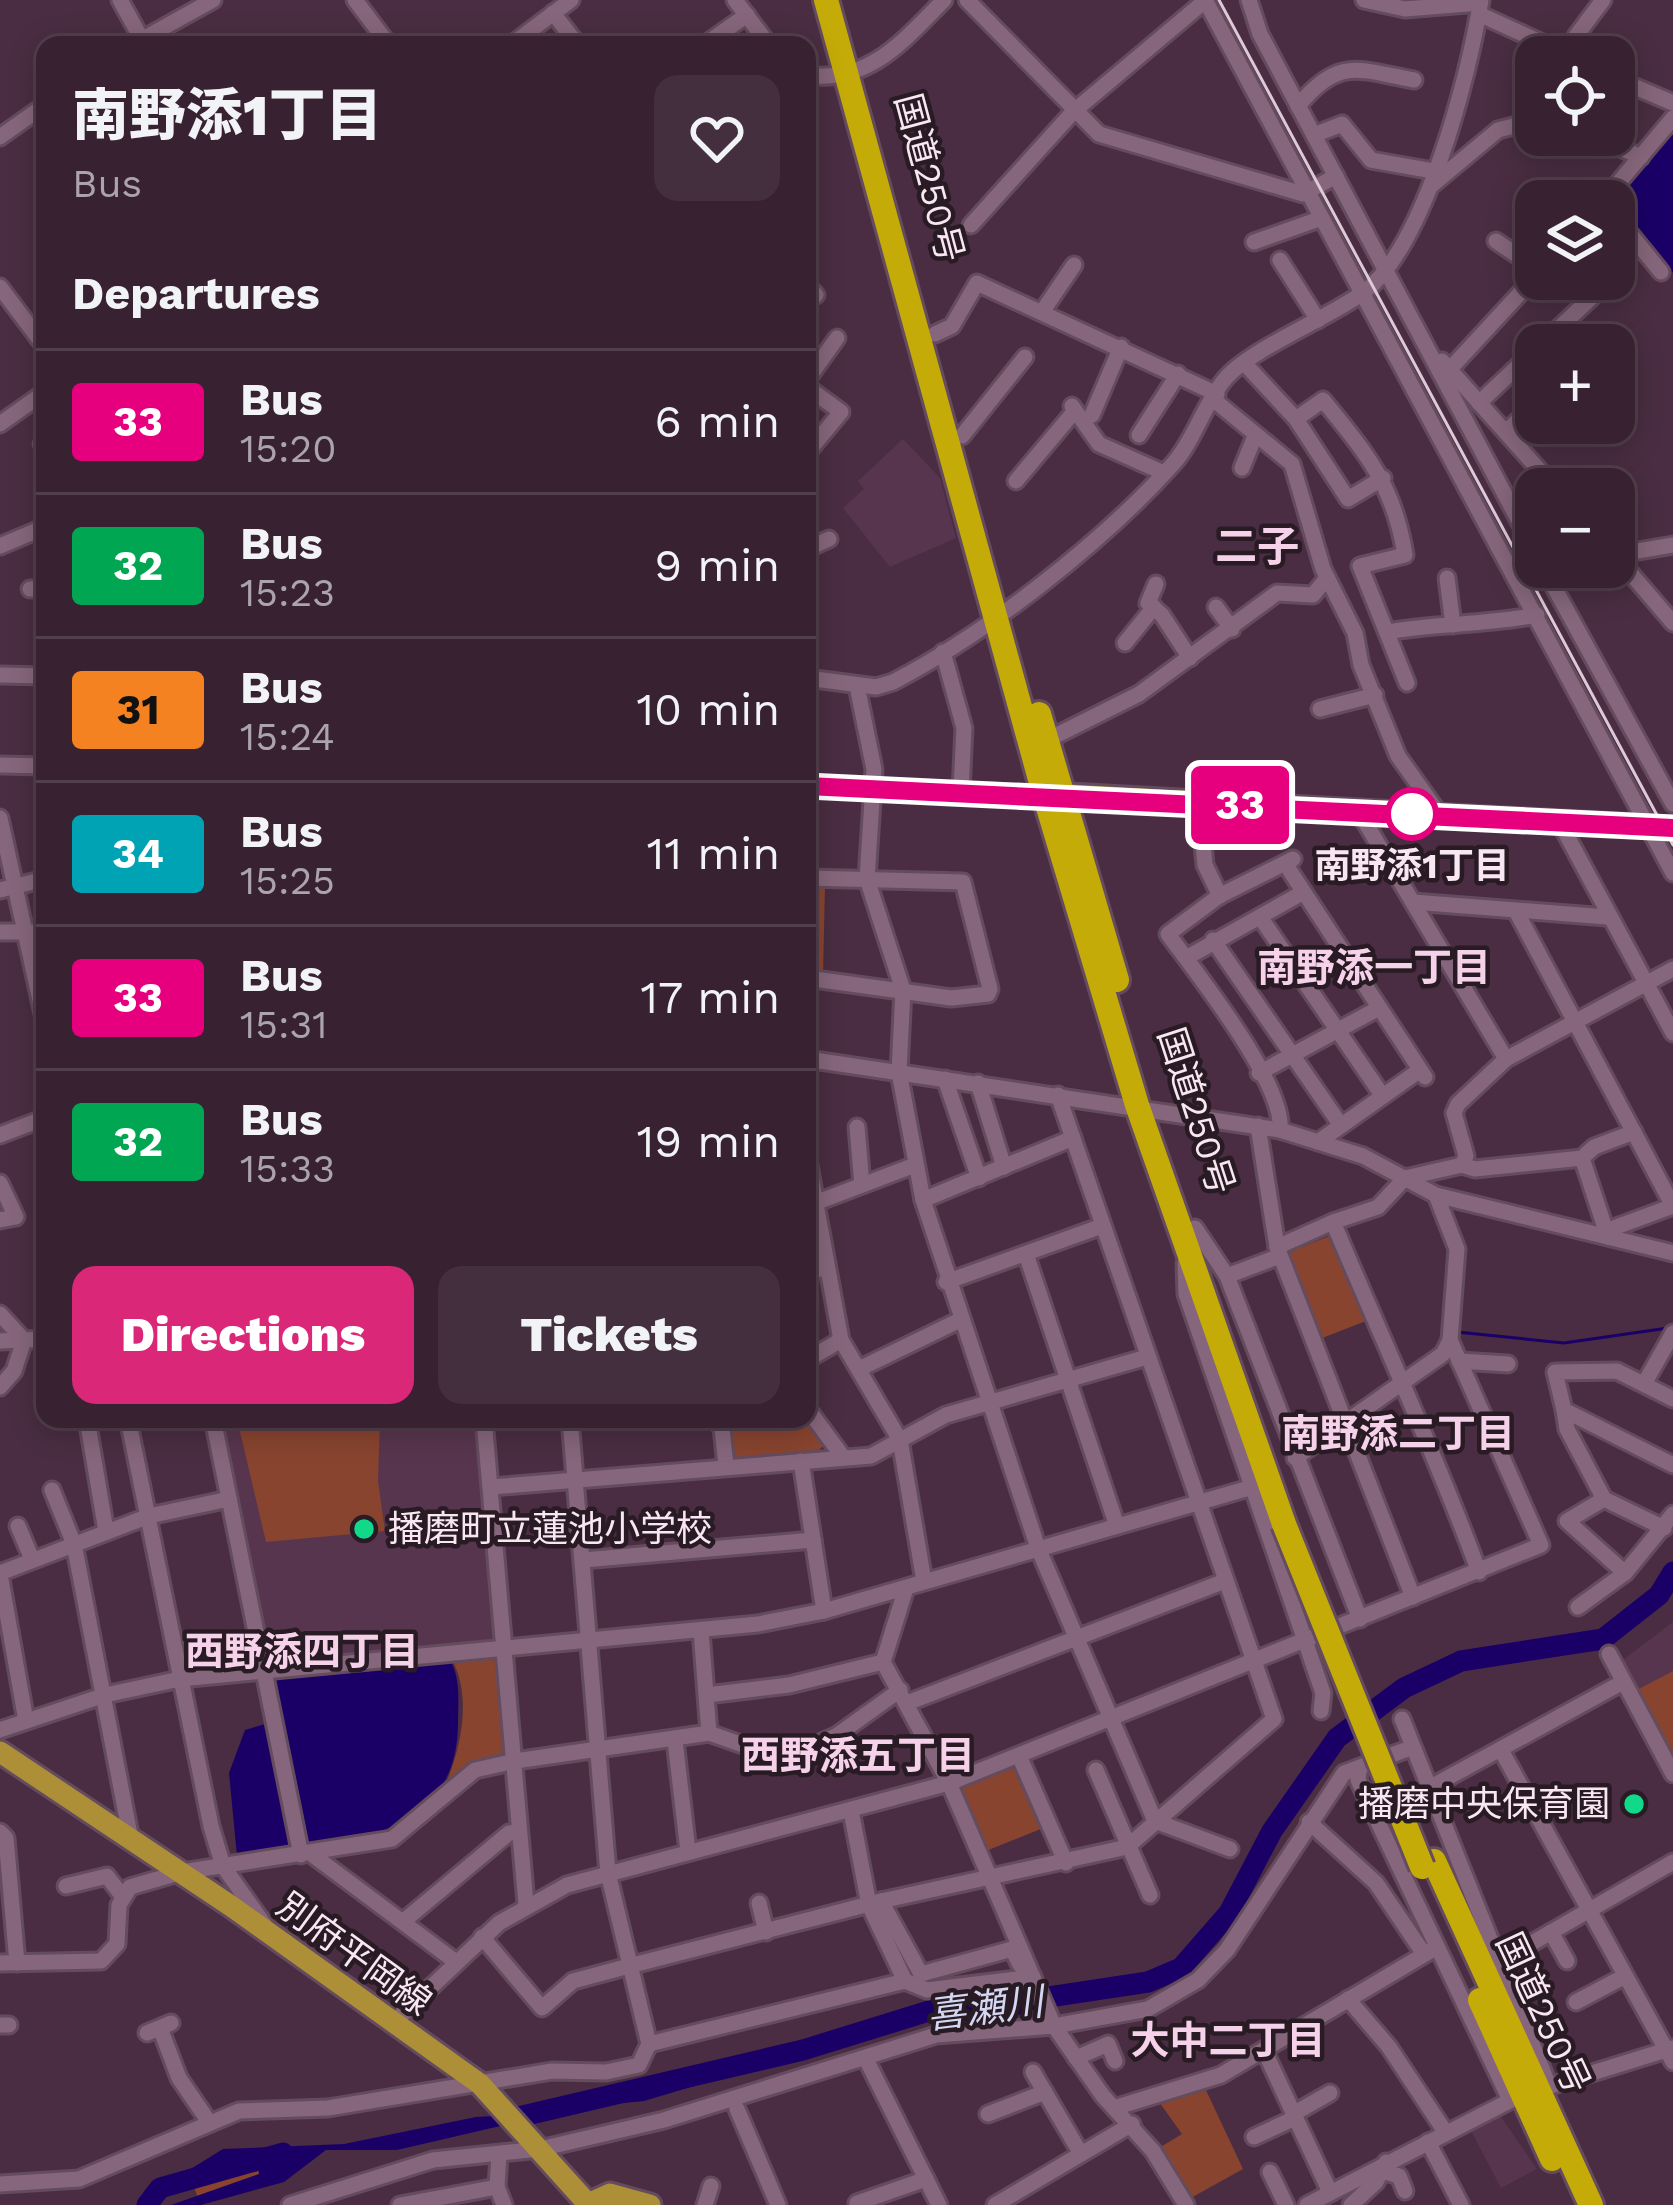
<!DOCTYPE html>
<meta charset="utf-8">
<style>
:root{--surface:#382232;--page:#432f3e;--text:#f1f3f6;--muted:#aba4ac;--line:#523f4d;--accent:#db2777}
body{margin:0;font-family:"Work Sans","Noto Sans JP",sans-serif;background:var(--page);color:var(--text);height:100vh;display:flex;flex-direction:column;font-size:45px;white-space:nowrap}
*{box-sizing:border-box;margin:0}
p{font-size:39px;color:var(--muted)}
.icon{flex:none;width:66px;height:66px;fill:none;stroke:currentColor;stroke-width:2;stroke-linecap:round;stroke-linejoin:round}
.map{position:relative;flex:1;overflow:hidden}
.side{position:absolute;left:36px;top:36px;width:780px;height:1392px;display:flex;flex-direction:column;background:var(--surface);border-radius:24px;box-shadow:0 6px 30px #0003,0 0 0 3px var(--line)}
.side>*{flex:none}
.badge{padding:0 24px;border-radius:9px;font-size:42px;line-height:78px}
.fabs{position:absolute;left:1515px;top:36px;display:grid;gap:24px}
.fabs a{display:grid;place-items:center;width:120px;height:120px;border-radius:24px;background:var(--surface);box-shadow:0 6px 30px #0003,0 0 0 3px var(--line);font-size:60px}
.map>.badge{position:absolute;translate:-50% -50%;box-shadow:0 0 0 6px #fff}
h2{padding:0 36px;font-size:45px;line-height:108px}
.round{display:grid;place-items:center;flex:none;width:126px;height:126px;border-radius:24px;background:var(--page)}
.overview{display:flex;align-items:center;justify-content:space-between;height:204px;padding:0 36px}
h1{font-size:57px;font-weight:800;line-height:90px}
.button{display:flex;gap:24px;margin-top:auto;padding:24px 36px}
.button a{flex:1;height:138px;border-radius:24px;background:var(--accent);color:#fff;font-size:48px;font-weight:800;line-height:138px;text-align:center}
.button a+a{background:var(--page);color:var(--text)}
ul{padding:0;list-style:none}
li{display:flex;align-items:center;gap:36px;height:144px;padding:0 36px;border-top:3px solid var(--line)}
li div{flex:1}
li b{display:block;font-size:45px}
li em{font-style:normal}
li .badge{min-width:132px;font-weight:700;text-align:center}
.map>svg:first-child{display:block}
.built{fill:#58354e}
.green{fill:#88442f}
.water{fill:#1a0066}
.lines{fill:none;stroke-linecap:round;stroke-linejoin:round}
.stream{stroke:#1a0066;stroke-width:3}
.river{stroke:#1a0066;stroke-width:21}
.minor-casing{stroke:#644b5d;stroke-width:21}
.major-casing{stroke:#644b5d;stroke-width:27}
.highway-casing{stroke:#644b5d;stroke-width:30}
.minor{stroke:#86667c;stroke-width:15}
.major{stroke:#ac8f36;stroke-width:21}
.highway{stroke:#c5ab07;stroke-width:24}
.rail{stroke:#ddc9d7;stroke-width:3}
.highway-bridge-casing{stroke:#644b5d;stroke-width:30;stroke-linecap:butt}
.highway-bridge{stroke:#c5ab07;stroke-width:24}
.line-casing{stroke:#fff;stroke-width:27}
.line{stroke:#e6007e;stroke-width:18}
.stop-dot{fill:#fff;stroke:#e6007e;stroke-width:6}
.poi-dot{fill:#11d98a;stroke:#281b24;stroke-width:4.5}
.labels{text-anchor:middle;dominant-baseline:central;stroke-width:9;stroke-linejoin:round;paint-order:stroke}
.street-label{font-size:36px;fill:#f9e6f3;stroke:#281b24}
.stop-label{font-size:36px;font-weight:bold;fill:#f9e6f3;stroke:#281b24}
.poi-label{font-size:36px;fill:#f9e6f3;stroke:#281b24;text-anchor:start}
.neighbourhood-label{font-size:39px;font-weight:bold;fill:#f6d1ea;stroke:#281b24}
.water-label{font-size:39px;font-style:italic;fill:#d3d7f1;stroke:#281b24}
.quarter-label{font-size:42px;font-weight:bold;fill:#f6d1ea;stroke:#281b24}
</style>
<div class="map">
<svg width="1673" height="2205" viewBox="0 0 1673 2205">
<rect width="100%" height="100%" fill="#4a2d42"/>
<!-- built -->
<g class="built">
<polygon points="903,439 940,478 956,538 890,567 843,508 864,489 858,481"/>
<polygon points="218,1419 479,1419 496,1639 269,1661"/>
<polygon points="1673,1622 1673,1761 1619,1663"/>
<polygon points="1499,2114 1537,2169 1501,2188 1470,2129"/>
</g>
<!-- green -->
<g class="green">
<polygon points="807,884 825,885 823,974 807,973"/>
<polygon points="1332,1235 1366,1321 1317,1340 1284,1254"/>
<polygon points="237,1419 380,1419 378,1481 385,1531 266,1542"/>
<polygon points="741,1419 807,1419 828,1441 818,1451 736,1459 729,1454 727,1434"/>
<path d="M 491,1655 L 497,1661 L 506,1756 L 443,1790 C 460,1753 473,1698 452,1660 Z"/>
<polygon points="1673,1671 1673,1755 1637,1690"/>
<polygon points="1013,1767 1043,1828 986,1851 959,1793 962,1787"/>
<polygon points="1204,2086 1243,2169 1189,2199 1159,2148 1182,2134 1157,2099"/>
<polygon points="257,2160 260,2174 198,2198 191,2179 221,2161"/>
</g>
<!-- water -->
<g class="water">
<polygon points="1673,131 1673,273 1615,207 1617,194"/>
<path d="M 451,1661 C 461,1682 458,1702 458,1725 C 456,1848 327,1842 237,1856 L 229,1773 L 245,1730 L 279,1720 L 273,1678 Z"/>
<polygon points="747,2063 734,2074 644,2101 582,2107 397,2150 326,2150 284,2182 201,2205 171,2205 259,2174 257,2160 221,2161 160,2188 223,2149 344,2144 476,2117 536,2114"/>
</g>
<g class="lines">
<!-- stream -->
<polyline class="stream" points="1457,1332 1564,1343 1668,1328"/>
<!-- river -->
<g class="river">
<polyline points="514,2118 803,2050 932,2010 999,2011 1029,2000 1148,1982 1181,1968 1229,1913 1272,1831 1337,1738 1404,1688 1461,1661 1603,1639 1659,1595 1673,1572"/>
<polyline points="147,2205 160,2188 283,2153"/>
</g>
<defs>
<g id="minor">
<polyline points="120,0 141,38"/>
<polyline points="355,0 389,45"/>
<polyline points="735,0 769,45"/>
<polyline points="967,0 1099,134 1303,194 1336,176"/>
<polyline points="1205,0 1673,873"/>
<polyline points="1249,0 1260,34 1536,553"/>
<polyline points="1364,0 1405,9 1480,3"/>
<polyline points="553,13 578,45"/>
<polyline points="1479,14 1573,57"/>
<polyline points="707,43 747,15"/>
<polyline points="132,45 213,0"/>
<polyline points="511,45 571,0"/>
<polyline points="1571,57 1576,36 1603,0"/>
<path d="M 807,75 C 869,84 904,40 944,0"/>
<polyline points="1614,78 1673,103"/>
<path d="M 1298,106 C 1339,56 1359,70 1414,80"/>
<polyline points="1314,135 1342,124 1371,160 1433,171"/>
<polyline points="1593,136 1641,157"/>
<polyline points="0,137 45,105"/>
<polyline points="1432,185 1498,130 1536,120"/>
<polyline points="1603,201 1673,118"/>
<polyline points="1614,214 1661,272"/>
<polyline points="971,225 1073,112 1206,0"/>
<polyline points="1496,241 1536,268"/>
<polyline points="1254,242 1322,218"/>
<polyline points="1280,260 1318,320"/>
<polyline points="807,285 816,295"/>
<polyline points="0,287 45,347"/>
<polyline points="1042,312 1074,265"/>
<polyline points="935,334 952,326 977,283 1217,394"/>
<polyline points="1541,345 1611,279"/>
<polyline points="1442,361 1556,489"/>
<polyline points="1246,365 1296,419 1348,499 1383,478"/>
<polyline points="1450,369 1536,276"/>
<polyline points="807,380 837,338"/>
<polyline points="807,387 841,412 807,453"/>
<polyline points="1214,400 1292,464 1323,569 1355,633 1361,665 1398,756 1440,815"/>
<polyline points="1479,403 1536,349"/>
<polyline points="1072,406 1099,444 1164,473"/>
<polyline points="1092,415 1121,347"/>
<path d="M 1296,419 L 1323,400 C 1366,453 1394,485 1405,555 L 1360,566 L 1407,683"/>
<polyline points="0,424 45,392"/>
<polyline points="1506,432 1529,410"/>
<polyline points="1139,435 1178,374"/>
<polyline points="962,436 1025,357"/>
<polyline points="42,444 45,442"/>
<polyline points="1242,468 1255,436"/>
<polyline points="1016,481 1073,413"/>
<polyline points="0,546 45,527"/>
<polyline points="807,549 829,539"/>
<polyline points="1614,554 1673,623"/>
<polyline points="1615,555 1673,545"/>
<polyline points="1543,567 1673,804"/>
<polyline points="1447,578 1453,625"/>
<polyline points="1156,584 1148,603 1162,615 1190,658"/>
<polyline points="30,589 45,588"/>
<polyline points="1216,607 1232,629"/>
<path d="M 1387,632 C 1438,623 1486,625 1537,615"/>
<polyline points="1125,643 1154,607"/>
<polyline points="943,652 964,728 961,791"/>
<polyline points="0,675 45,676"/>
<path d="M 807,678 L 876,687 L 893,682 C 987,633 1102,543 1173,464 C 1195,439 1204,404 1225,379 C 1250,349 1329,318 1364,292 C 1426,245 1469,75 1481,0"/>
<polyline points="857,686 874,769 867,879 903,990 899,1072 923,1200 1038,1548 1155,1821 1230,1849"/>
<polyline points="1320,709 1375,695"/>
<polyline points="1047,740 1139,694 1277,593 1313,595 1327,578"/>
<polyline points="0,765 45,766"/>
<polyline points="807,786 1044,794"/>
<polyline points="1199,803 1205,865 1220,896"/>
<polyline points="1359,812 1506,1059"/>
<polyline points="0,818 45,1023"/>
<polyline points="1559,821 1673,1033"/>
<polyline points="1290,871 1425,1077"/>
<polyline points="807,878 963,882 990,989 988,994 951,998 807,978"/>
<polyline points="0,890 45,879"/>
<polyline points="1413,902 1607,917"/>
<polyline points="1516,911 1673,1206"/>
<polyline points="1260,917 1382,1095"/>
<polyline points="0,932 45,932"/>
<polyline points="1213,940 1340,1124"/>
<polyline points="1186,958 1302,893"/>
<polyline points="807,1059 1280,1130 1363,1156 1436,1195 1673,1253"/>
<polyline points="1259,1073 1379,1008"/>
<polyline points="945,1079 979,1178"/>
<polyline points="978,1083 1004,1167"/>
<polyline points="1258,1126 1277,1247 1413,1597"/>
<polyline points="857,1127 862,1185"/>
<path d="M 1280,1130 C 1285,1084 1197,974 1168,934 L 1219,896 L 1293,859"/>
<polyline points="0,1135 45,1118"/>
<polyline points="1318,1142 1420,1070"/>
<polyline points="807,1155 841,1340 900,1440 924,1581"/>
<polyline points="1582,1158 1608,1237 1616,1227 1673,1206"/>
<polyline points="1462,1165 1475,1169 1582,1158 1594,1147 1634,1132"/>
<polyline points="0,1183 16,1217 0,1220"/>
<polyline points="923,1200 1073,1138"/>
<polyline points="807,1206 915,1165"/>
<polyline points="1333,1222 1378,1207 1405,1178 1462,1165 1466,1156 1454,1113 1458,1104 1506,1059 1673,969"/>
<polyline points="1195,1228 1227,1276 1360,1619"/>
<path d="M 1277,1247 L 1333,1222 C 1382,1339 1435,1453 1479,1572"/>
<polyline points="1026,1254 1117,1526"/>
<polyline points="1185,1263 1186,1294 1323,1693 1321,1711"/>
<polyline points="807,1274 826,1266"/>
<polyline points="1227,1276 1280,1256"/>
<polyline points="946,1282 1102,1226"/>
<polyline points="0,1314 24,1340 14,1371 0,1387"/>
<polyline points="0,1341 45,1339"/>
<polyline points="807,1360 841,1340"/>
<polyline points="1459,1361 1508,1364"/>
<polyline points="861,1368 960,1320"/>
<polyline points="1644,1384 1673,1333"/>
<polyline points="1673,1399 1617,1371 1555,1372 1564,1410 1673,1465"/>
<polyline points="807,1408 843,1457"/>
<polyline points="1564,1410 1567,1429 1604,1499 1664,1528"/>
<polyline points="87,1419 106,1531"/>
<polyline points="128,1419 211,1826 223,1866 264,1924"/>
<polyline points="213,1419 301,1855"/>
<polyline points="484,1419 526,1904"/>
<polyline points="714,1419 722,1428 726,1466"/>
<polyline points="1295,1458 1443,1354 1450,1340"/>
<polyline points="801,1461 824,1611"/>
<polyline points="491,1487 871,1456 946,1415 1147,1357"/>
<polyline points="52,1490 74,1544 131,1840"/>
<polyline points="1604,1499 1567,1521 1625,1573"/>
<polyline points="18,1526 32,1559"/>
<polyline points="583,1560 813,1540"/>
<polyline points="0,1573 149,1516 229,1499"/>
<polyline points="0,1574 26,1721"/>
<polyline points="906,1588 883,1662 949,1783 1054,2026 1103,2096 1153,2151 1186,2205"/>
<polyline points="1578,1607 1625,1573 1673,1514"/>
<polyline points="701,1631 709,1733"/>
<polyline points="1609,1654 1673,1774"/>
<polyline points="707,1695 789,1685 883,1662"/>
<polyline points="907,1703 1225,1581"/>
<polyline points="1402,1719 1549,2086"/>
<polyline points="0,1730 105,1695 180,1679 758,1624 824,1611 1249,1488"/>
<polyline points="675,1741 688,1851"/>
<polyline points="1501,1750 1673,2062"/>
<polyline points="1020,1758 1066,1863"/>
<polyline points="1096,1770 1150,1895"/>
<polyline points="1359,1770 1358,1780 1510,2100"/>
<polyline points="1429,1788 1623,1682"/>
<polyline points="851,1811 869,1905 905,1981"/>
<polyline points="1309,1822 1376,1883 1424,1954"/>
<polyline points="0,1832 6,1838 17,1963"/>
<polyline points="310,1853 456,1962"/>
<polyline points="66,1886 107,1876 123,1897"/>
<polyline points="881,1901 921,1974 1012,1949 1020,1965"/>
<polyline points="759,1903 766,1932"/>
<polyline points="405,1920 509,1833 519,1832"/>
<polyline points="1551,1932 1567,1961"/>
<polyline points="482,1937 542,2008 573,1981 629,1966 881,1901 1127,1847 1274,1719 1058,1095"/>
<polyline points="1499,1962 1673,1862"/>
<polyline points="0,1963 101,1961 117,1944 119,1905 130,1887 182,1872 392,1839 475,1770 515,1761 709,1733 783,1759 836,1736 900,1690"/>
<polyline points="1348,1999 1389,2047 1446,2133"/>
<polyline points="1576,2002 1625,1976"/>
<polyline points="393,2023 499,1923 567,1885 949,1783 1541,1545 1450,1340 1457,1249 1436,1195"/>
<polyline points="0,2025 9,2025"/>
<polyline points="160,2028 179,2078 209,2122"/>
<polyline points="147,2033 171,2023"/>
<polyline points="649,2044 905,1981 927,1990 1033,1977"/>
<polyline points="1264,2050 1330,2192"/>
<polyline points="1076,2058 1108,2044 1115,2061"/>
<polyline points="866,2059 939,2205"/>
<polyline points="1033,2072 1081,2154"/>
<polyline points="1114,2108 1221,2075 1437,1947"/>
<polyline points="737,2109 778,2205"/>
<polyline points="988,2114 1045,2092"/>
<polyline points="1293,2114 1330,2093"/>
<polyline points="1254,2137 1295,2118"/>
<polyline points="1428,2142 1461,2205"/>
<polyline points="499,2155 497,2187 504,2205"/>
<polyline points="1382,2171 1399,2176 1405,2191"/>
<polyline points="1270,2172 1286,2205"/>
<polyline points="0,2184 79,2179 239,2111 328,2108 552,2071 606,2072 639,2065 649,2044 608,1873 570,1419"/>
<polyline points="857,2203 926,2179"/>
<polyline points="290,2205 433,2160 540,2149 664,2120 936,2035 1054,2026 1148,2009 1198,1980 1227,1950 1344,1773 1413,1747"/>
<polyline points="400,2205 497,2187"/>
<polyline points="705,2205 711,2186"/>
<polyline points="995,2205 1132,2124"/>
<polyline points="1307,2205 1521,2095 1673,2048"/>
<polyline points="1351,2205 1376,2182 1386,2162"/>
</g>
<g id="major">
<polyline points="1051,794 1673,828"/>
<polyline points="0,1752 231,1906 480,2084 588,2204 610,2194 650,2205"/>
</g>
<g id="highway">
<polyline points="826,0 1044,794 1137,1105 1284,1524"/>
<polyline points="1039,714 1117,980"/>
<polyline points="1434,1861 1591,2205"/>
<polyline points="1480,2000 1552,2159"/>
</g>
</defs>
<!-- minor casing -->
<use href="#minor" class="minor-casing"/>
<!-- major casing -->
<use href="#major" class="major-casing"/>
<!-- highway casing -->
<use href="#highway" class="highway-casing"/>
<!-- minor -->
<use href="#minor" class="minor"/>
<!-- major -->
<use href="#major" class="major"/>
<!-- highway -->
<use href="#highway" class="highway"/>
<!-- rail -->
<polyline class="rail" points="1219,0 1673,845"/>
<defs>
<polyline id="highway-bridge" points="1284,1524 1422,1867"/>
</defs>
<!-- highway-bridge casing -->
<use href="#highway-bridge" class="highway-bridge-casing"/>
<!-- highway-bridge -->
<use href="#highway-bridge" class="highway-bridge"/>
</g>
<g class="lines">
<defs>
<polyline id="line" points="807,786 1673,828"/>
</defs>
<!-- line casing -->
<use href="#line" class="line-casing"/>
<!-- line -->
<use href="#line" class="line"/>
</g>
<!-- markers -->
<circle class="stop-dot" cx="1412" cy="814" r="24"/>
<g class="poi-dot">
<circle cx="364" cy="1529" r="12"/>
<circle cx="1634" cy="1804" r="12"/>
</g>
<g class="labels">
<!-- street labels -->
<g class="street-label">
<text transform="translate(929 178) rotate(75)">国道250号</text>
<text transform="translate(1196 1111) rotate(72)">国道250号</text>
<text transform="translate(354 1954) rotate(36)">別府平岡線</text>
<text transform="translate(1543 2013) rotate(65)">国道250号</text>
</g>
<!-- stop labels -->
<g class="stop-label">
<text x="1412" y="866">南野添1丁目</text>
</g>
<!-- poi labels -->
<g class="poi-label">
<text x="388" y="1529">播磨町立蓮池小学校</text>
<text x="1610" y="1804" text-anchor="end">播磨中央保育園</text>
</g>
<!-- neighbourhood labels -->
<g class="neighbourhood-label">
<text x="1374" y="967">南野添一丁目</text>
<text x="1398" y="1433">南野添二丁目</text>
<text x="302" y="1651">西野添四丁目</text>
<text x="858" y="1755">西野添五丁目</text>
<text x="1228" y="2040">大中二丁目</text>
</g>
<!-- water labels -->
<g class="water-label">
<text transform="translate(985 2008) rotate(-7)">喜瀬川</text>
</g>
<!-- quarter labels -->
<g class="quarter-label">
<text x="1257" y="546">二子</text>
</g>
</g>
</svg>
<div class="fabs">
<a><svg class="icon" aria-label="locate" viewBox="0 0 24 24"><circle cx="12" cy="12" r="6"/><path d="M12 2v4M12 18v4M2 12h4M18 12h4"/></svg></a>
<a><svg class="icon" aria-label="layers" viewBox="0 0 24 24"><path d="M12 4l9 5-9 5-9-5zM3 14l9 5 9-5"/></svg></a>
<a>+</a>
<a>−</a>
</div>
<b class="badge" style="left:1240px;top:805px;background:#e6007e;color:#fff">33</b>
<section class="side">
<div class="overview"><div><h1>南野添1丁目</h1><p>Bus</p></div><a class="round"><svg class="icon" aria-label="heart" viewBox="0 0 24 24"><path d="M12 20l-8-8c-3-5 5-10 8-4 3-6 11-1 8 4z"/></svg></a></div>
<h2>Departures</h2>
<ul>
<li><span class="badge" style="background:#e6007e;color:#fff">33</span><div><b>Bus</b><p>15:20</p></div><em>6 min</em></li>
<li><span class="badge" style="background:#00a651;color:#fff">32</span><div><b>Bus</b><p>15:23</p></div><em>9 min</em></li>
<li><span class="badge" style="background:#f58220;color:#111">31</span><div><b>Bus</b><p>15:24</p></div><em>10 min</em></li>
<li><span class="badge" style="background:#00a3b4;color:#fff">34</span><div><b>Bus</b><p>15:25</p></div><em>11 min</em></li>
<li><span class="badge" style="background:#e6007e;color:#fff">33</span><div><b>Bus</b><p>15:31</p></div><em>17 min</em></li>
<li><span class="badge" style="background:#00a651;color:#fff">32</span><div><b>Bus</b><p>15:33</p></div><em>19 min</em></li>
</ul>
<div class="button"><a>Directions</a><a>Tickets</a></div>
</section>
</div>
